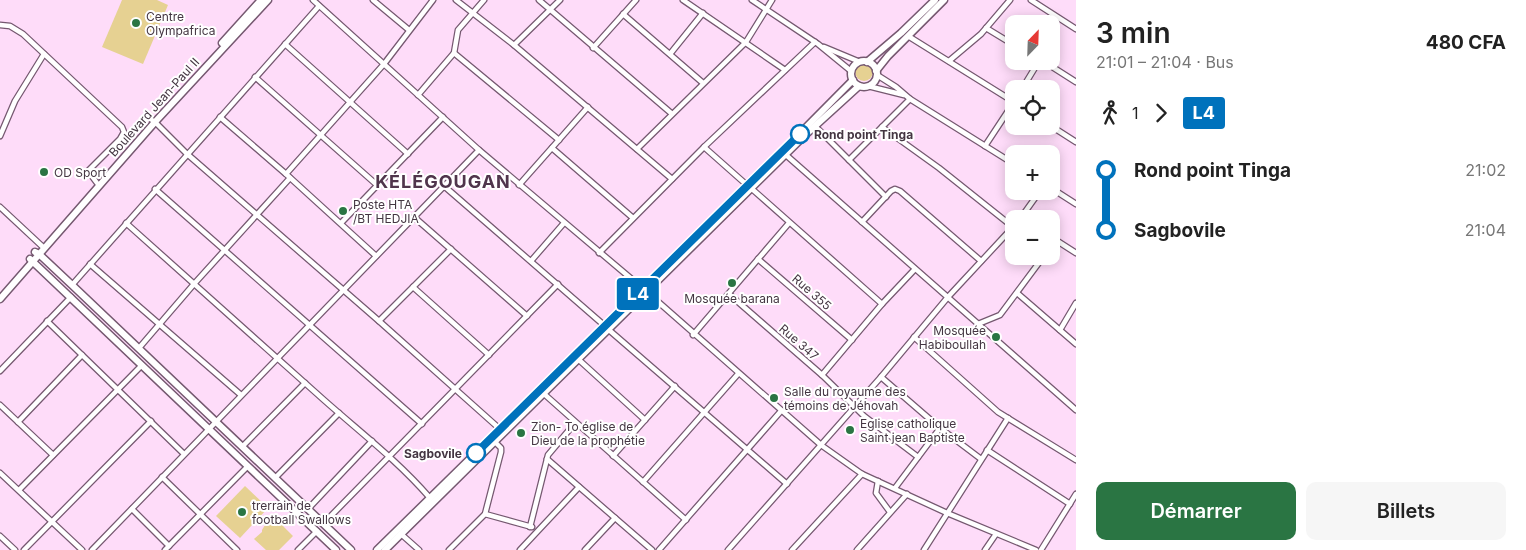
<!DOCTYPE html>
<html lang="fr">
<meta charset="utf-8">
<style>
:root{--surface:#fff;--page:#f6f6f6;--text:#222;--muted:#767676;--accent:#2a7543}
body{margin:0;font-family:Inter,sans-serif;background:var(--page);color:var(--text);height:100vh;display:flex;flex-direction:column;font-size:19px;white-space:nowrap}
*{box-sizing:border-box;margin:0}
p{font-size:16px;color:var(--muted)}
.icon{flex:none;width:28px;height:28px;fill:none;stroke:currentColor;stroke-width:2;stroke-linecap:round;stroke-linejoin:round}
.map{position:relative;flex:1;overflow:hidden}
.drawer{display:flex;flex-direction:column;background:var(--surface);width:450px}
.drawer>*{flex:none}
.badge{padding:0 10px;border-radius:4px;font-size:18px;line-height:32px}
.needle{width:32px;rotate:23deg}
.controls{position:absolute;left:1005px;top:15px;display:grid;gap:10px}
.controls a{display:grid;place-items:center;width:55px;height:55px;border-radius:10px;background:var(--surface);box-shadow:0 2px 12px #0003;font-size:25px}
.map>.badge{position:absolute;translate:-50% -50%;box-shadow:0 0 0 2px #fff}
.legs{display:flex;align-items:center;gap:8px;height:55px;padding:0 20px;font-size:16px}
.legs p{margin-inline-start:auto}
.head{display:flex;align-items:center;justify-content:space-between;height:85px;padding:0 20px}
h1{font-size:28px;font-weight:600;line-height:38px}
.action{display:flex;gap:10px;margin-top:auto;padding:10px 20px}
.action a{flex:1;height:58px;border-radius:10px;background:var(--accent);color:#fff;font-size:20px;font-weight:600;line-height:58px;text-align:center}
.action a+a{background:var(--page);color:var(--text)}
ul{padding:0 20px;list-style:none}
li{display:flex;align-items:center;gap:18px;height:60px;font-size:19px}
li i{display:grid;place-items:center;width:8px;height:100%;margin:0 6px;background:currentColor}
li i::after{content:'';width:12px;height:12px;margin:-6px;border:4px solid;border-radius:50%;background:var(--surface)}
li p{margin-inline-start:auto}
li:first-child i{background:linear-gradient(#0000 50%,currentColor 0)}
li:last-child i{background:linear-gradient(currentColor 50%,#0000 0)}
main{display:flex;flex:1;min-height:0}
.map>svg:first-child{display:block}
.green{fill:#e6d192}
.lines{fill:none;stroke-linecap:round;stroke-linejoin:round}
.minor-casing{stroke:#755870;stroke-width:7}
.secondary-casing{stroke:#755870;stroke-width:9}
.minor{stroke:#fff;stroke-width:4.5}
.secondary{stroke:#fff;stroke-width:6}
.line-1-casing{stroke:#fff;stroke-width:11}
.line-1{stroke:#0072bc;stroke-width:8}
.poi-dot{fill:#2a7543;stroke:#fff;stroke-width:2}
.stop-1-dot{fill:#fff;stroke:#0072bc;stroke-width:2.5}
.labels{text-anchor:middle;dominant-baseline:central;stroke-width:4;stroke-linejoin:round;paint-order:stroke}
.poi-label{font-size:12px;fill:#443642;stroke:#fff;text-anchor:start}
.street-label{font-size:12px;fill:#443642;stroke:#fff}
.stop-label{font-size:12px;font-weight:bold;fill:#443642;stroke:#fff;text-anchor:start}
.district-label{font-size:18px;font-weight:bold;letter-spacing:1px;fill:#50354c;stroke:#fff}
</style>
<main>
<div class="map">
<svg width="1076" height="550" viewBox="0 0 1076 550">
<rect width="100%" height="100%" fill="#fedcf9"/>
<!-- green -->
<g class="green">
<polygon points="122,0 157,0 168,5 143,64 102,47"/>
<circle cx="864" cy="72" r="9"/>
<polygon points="245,486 268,508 240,538 216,516"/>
<polygon points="276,513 283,522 283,526 293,536 279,550 266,550 254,539 262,532 262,530 265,525 270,525"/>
</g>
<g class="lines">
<defs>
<g id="minor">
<polyline points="313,0 479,150 647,292 821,445 862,474 947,513 1036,550"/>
<polyline points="373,0 409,30"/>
<polyline points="456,0 514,45 672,179"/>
<polyline points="539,0 671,113"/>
<polyline points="683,0 785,70"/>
<polyline points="752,0 818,44 851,71"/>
<polyline points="1031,0 1076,29"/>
<polyline points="623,14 703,83"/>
<polyline points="0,25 10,26 23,34 122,127 124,132 120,139 88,171 97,183"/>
<polyline points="986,28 1014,45"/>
<polyline points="908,36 1014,102"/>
<polyline points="285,44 408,154"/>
<polyline points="514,45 560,0"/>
<polyline points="824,47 860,62"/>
<polyline points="593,48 636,0"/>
<polyline points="454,53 559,140"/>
<polyline points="670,54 703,13"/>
<polyline points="949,61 981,34 1010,0"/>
<polyline points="1043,61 1076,82"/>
<polyline points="877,75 896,87 910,99 1014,164"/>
<polyline points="255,77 377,185"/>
<polyline points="868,86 904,95"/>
<polyline points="1022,89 1039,61"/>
<polyline points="418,95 454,53 458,30 484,0"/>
<polyline points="220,117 286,174 376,256"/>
<polyline points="152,120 155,122 186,153 379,321 501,430"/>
<polyline points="815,126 886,197"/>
<polyline points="1051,126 1076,142"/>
<polyline points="882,127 939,168 1013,227"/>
<polyline points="0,136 15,101 44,54"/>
<polyline points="985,146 1014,102"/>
<polyline points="704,147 748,186"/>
<polyline points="552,148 633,218"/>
<polyline points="637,149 746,42 772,0"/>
<polyline points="786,155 1076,410"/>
<polyline points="849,160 910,99"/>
<polyline points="286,174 384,64 433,0"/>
<polyline points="519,185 588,107"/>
<polyline points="444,186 605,326"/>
<polyline points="1051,188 1076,204"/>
<polyline points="155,189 422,424"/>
<polyline points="752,189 882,304"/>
<polyline points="0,207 44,248"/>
<polyline points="414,217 527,316"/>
<polyline points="1020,219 1040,191"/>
<polyline points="862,222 891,191 895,189 900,191 981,261"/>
<path d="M 126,223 C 192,282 258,341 324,400 C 360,432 398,461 430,498"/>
<polyline points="341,223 443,117"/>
<polyline points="1051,237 1076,253"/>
<polyline points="599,253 704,147 815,42"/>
<polyline points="758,259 852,340"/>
<polyline points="531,261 564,223"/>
<polyline points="90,264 241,395"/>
<polyline points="72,285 319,6"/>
<polyline points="413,287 489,355"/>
<polyline points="1017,293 1076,344"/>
<polyline points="729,294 822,375 864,416 918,457"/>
<polyline points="47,321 184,454"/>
<polyline points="379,321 451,249"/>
<polyline points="978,324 1000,315 1044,256"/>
<polyline points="609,330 787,484"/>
<polyline points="1060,330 1076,303"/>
<polyline points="693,335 789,223"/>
<polyline points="914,337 998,412 1076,460"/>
<polyline points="139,348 194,284 290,178"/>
<polyline points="578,359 645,420"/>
<polyline points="0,371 71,297"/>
<polyline points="822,375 882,304 915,269"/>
<polyline points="881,377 940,428 981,459"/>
<polyline points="543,393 686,520"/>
<polyline points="0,405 53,455"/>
<polyline points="18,422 82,355"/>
<polyline points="242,447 305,383"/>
<polyline points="987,450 1070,504"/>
<polyline points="613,456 675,386"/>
<polyline points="547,459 652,550"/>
<polyline points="0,473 82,550"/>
<polyline points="162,477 237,550"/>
<polyline points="276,477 339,413"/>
<polyline points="878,481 876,493 890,512"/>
<polyline points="643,482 738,374"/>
<polyline points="895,488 940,428"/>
<polyline points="19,490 142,365"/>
<polyline points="132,509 169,546"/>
<polyline points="308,509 372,441"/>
<polyline points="485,514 532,527"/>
<polyline points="323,524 558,284"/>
<polyline points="530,527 548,455 575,423"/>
<polyline points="401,534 419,550"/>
<polyline points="0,536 15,550"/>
<polyline points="24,550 151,421"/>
<polyline points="92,550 479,150"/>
<polyline points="165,550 248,466"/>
<polyline points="298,550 317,531"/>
<polyline points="449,550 485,514 501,452 501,448 495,442"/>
<polyline points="520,550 579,487"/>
<polyline points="585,550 615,518"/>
<polyline points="659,550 781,411"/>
<polyline points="728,550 881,377 948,297 1014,226"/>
<polyline points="792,550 862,474"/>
<polyline points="857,550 907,494"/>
<polyline points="924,550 1008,418"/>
<polyline points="985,550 996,534"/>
<polyline points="1041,550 1076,494"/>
</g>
<g id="secondary">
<polyline points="222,43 261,0"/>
<circle cx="864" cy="74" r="13"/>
<polyline points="867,62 901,33 935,0"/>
<polyline points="876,71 888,56 944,0"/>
<polyline points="35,252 39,254 72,285 351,550"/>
<polyline points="30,259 336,550"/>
<polyline points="0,299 155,122 268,0"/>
<polyline points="377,550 745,189 853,80"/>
<polyline points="385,550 803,137 859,86"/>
</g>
</defs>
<!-- minor casing -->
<use href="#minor" class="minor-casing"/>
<!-- secondary casing -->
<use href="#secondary" class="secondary-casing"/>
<!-- minor -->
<use href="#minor" class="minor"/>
<!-- secondary -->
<use href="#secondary" class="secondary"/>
</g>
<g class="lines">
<defs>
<polyline id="line-1" points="476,453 800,134"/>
</defs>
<!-- line-1 casing -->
<use href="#line-1" class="line-1-casing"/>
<!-- line-1 -->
<use href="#line-1" class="line-1"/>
</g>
<!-- markers -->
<g class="poi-dot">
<circle cx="136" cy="23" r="5"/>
<circle cx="44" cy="172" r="5"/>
<circle cx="343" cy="211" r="5"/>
<circle cx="732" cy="283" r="5"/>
<circle cx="996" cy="337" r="5"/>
<circle cx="774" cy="398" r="5"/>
<circle cx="850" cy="430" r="5"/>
<circle cx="521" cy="433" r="5"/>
<circle cx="242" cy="512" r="5"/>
</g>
<g class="stop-1-dot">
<circle cx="800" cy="134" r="9"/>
<circle cx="476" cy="453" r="9"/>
</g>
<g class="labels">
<!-- poi labels -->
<g class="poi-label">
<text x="146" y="16">Centre<tspan x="146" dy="14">Olympafrica</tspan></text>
<text x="54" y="172">OD Sport</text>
<text x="353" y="204">Poste HTA<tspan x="353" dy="14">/BT HEDJIA</tspan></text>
<text x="732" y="298" text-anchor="middle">Mosquée barana</text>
<text x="986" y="330" text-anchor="end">Mosquée<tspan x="986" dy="14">Habiboullah</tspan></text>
<text x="784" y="391">Salle du royaume des<tspan x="784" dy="14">témoins de Jéhovah</tspan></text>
<text x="860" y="423">Eglise catholique<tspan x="860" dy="14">Saint jean Baptiste</tspan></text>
<text x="531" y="426">Zion- To église de<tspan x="531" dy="14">Dieu de la prophétie</tspan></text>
<text x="252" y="505">trerrain de<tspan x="252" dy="14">football Swallows</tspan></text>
</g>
<!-- street labels -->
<g class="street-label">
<text transform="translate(154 107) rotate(-48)">Boulevard Jean-Paul II</text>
<text transform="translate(812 292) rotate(41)">Rue 355</text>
<text transform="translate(799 342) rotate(41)">Rue 347</text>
</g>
<!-- stop labels -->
<g class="stop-label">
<text x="814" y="134">Rond point Tinga</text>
<text x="462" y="453" text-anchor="end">Sagbovile</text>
</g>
<!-- district labels -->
<g class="district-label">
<text x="443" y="181">KÉLÉGOUGAN</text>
</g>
</g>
</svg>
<div class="controls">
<a><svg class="needle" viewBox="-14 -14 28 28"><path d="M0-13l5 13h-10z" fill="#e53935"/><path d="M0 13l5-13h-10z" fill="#767676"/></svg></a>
<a><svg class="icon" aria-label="locate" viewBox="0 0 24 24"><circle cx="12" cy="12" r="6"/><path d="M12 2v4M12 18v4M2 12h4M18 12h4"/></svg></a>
<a>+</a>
<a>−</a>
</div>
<b class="badge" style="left:638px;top:294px;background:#0072bc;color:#fff">L4</b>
</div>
<section class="drawer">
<div class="head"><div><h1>3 min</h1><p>21:01 – 21:04 · Bus</p></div><b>480 CFA</b></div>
<div class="legs"><svg class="icon" aria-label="walk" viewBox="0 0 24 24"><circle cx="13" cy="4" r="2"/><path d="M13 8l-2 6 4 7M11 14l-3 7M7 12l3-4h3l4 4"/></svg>1<svg class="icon" aria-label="forward" viewBox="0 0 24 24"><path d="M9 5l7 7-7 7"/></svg><b class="badge" style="background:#0072bc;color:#fff">L4</b></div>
<ul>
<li><i style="color:#0072bc"></i><b>Rond point Tinga</b><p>21:02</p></li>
<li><i style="color:#0072bc"></i><b>Sagbovile</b><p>21:04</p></li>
</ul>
<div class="action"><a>Démarrer</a><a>Billets</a></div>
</section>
</main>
